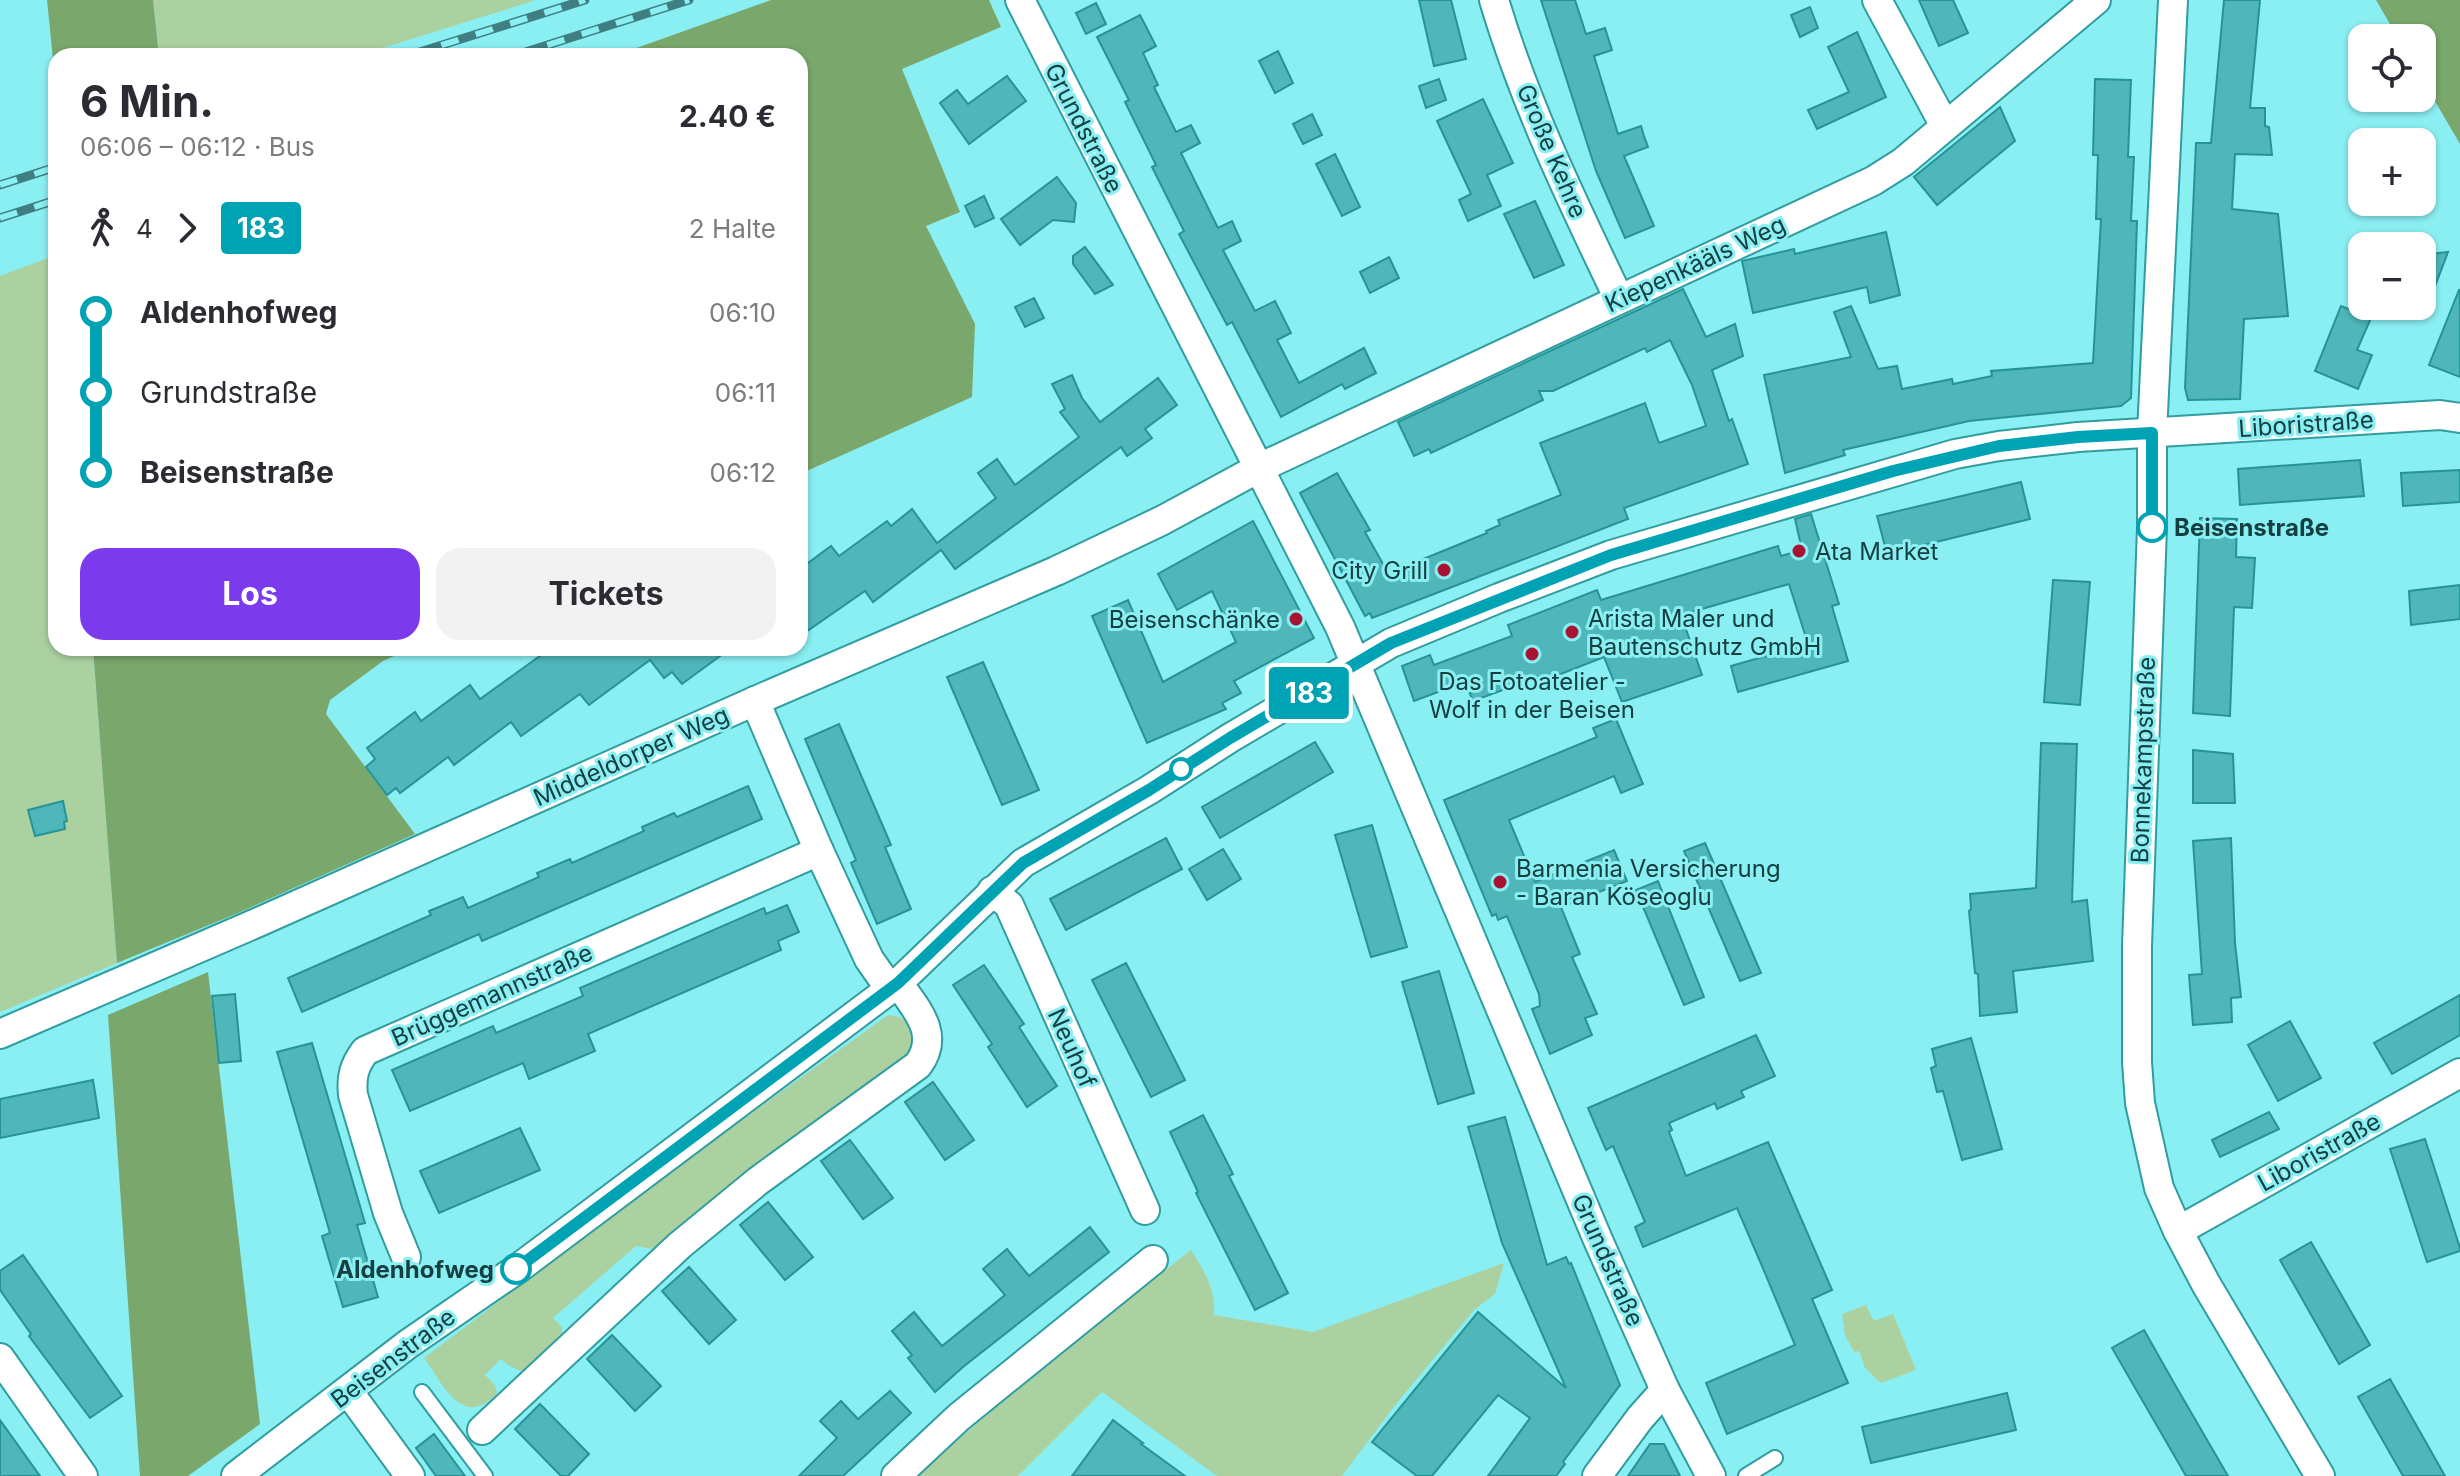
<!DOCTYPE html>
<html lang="de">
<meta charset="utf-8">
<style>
:root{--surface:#fff;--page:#f2f2f3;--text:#2b2b33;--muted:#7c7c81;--accent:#7c3aed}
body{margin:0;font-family:Inter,sans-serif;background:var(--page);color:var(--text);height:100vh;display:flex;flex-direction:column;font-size:30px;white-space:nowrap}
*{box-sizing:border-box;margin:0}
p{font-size:26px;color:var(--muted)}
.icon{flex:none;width:44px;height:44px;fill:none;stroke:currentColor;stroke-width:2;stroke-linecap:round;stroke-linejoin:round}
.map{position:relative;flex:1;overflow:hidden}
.drawer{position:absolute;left:48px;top:48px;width:760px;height:608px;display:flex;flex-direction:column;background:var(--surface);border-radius:24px;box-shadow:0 2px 6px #0004}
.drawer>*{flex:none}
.badge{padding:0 16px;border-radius:6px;font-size:28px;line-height:52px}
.fabs{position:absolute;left:2348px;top:24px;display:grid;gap:16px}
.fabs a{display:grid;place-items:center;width:88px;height:88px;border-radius:16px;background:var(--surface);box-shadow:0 2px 6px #0004;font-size:40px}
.map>.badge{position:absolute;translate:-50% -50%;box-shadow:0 0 0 4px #fff}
.legs{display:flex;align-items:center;gap:12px;height:88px;padding:0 32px;font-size:26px}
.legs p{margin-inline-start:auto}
.summary{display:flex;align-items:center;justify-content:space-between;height:136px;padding:0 32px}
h1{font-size:44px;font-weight:700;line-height:60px}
.button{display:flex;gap:16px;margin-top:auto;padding:16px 32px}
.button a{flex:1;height:92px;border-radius:24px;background:var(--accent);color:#fff;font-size:32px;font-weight:700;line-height:92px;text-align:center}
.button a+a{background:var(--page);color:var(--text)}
ul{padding:0 32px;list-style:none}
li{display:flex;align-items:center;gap:28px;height:80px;font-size:30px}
li i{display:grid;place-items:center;width:12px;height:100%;margin:0 10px;background:currentColor}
li i::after{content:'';width:20px;height:20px;margin:-10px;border:6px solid;border-radius:50%;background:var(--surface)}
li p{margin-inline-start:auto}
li:first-child i{background:linear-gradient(#0000 50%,currentColor 0)}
li:last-child i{background:linear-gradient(currentColor 50%,#0000 0)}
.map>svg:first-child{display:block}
.green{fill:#acd1a1}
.forest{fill:#7aa76c}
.building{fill:#4fb7ba;stroke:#249498;stroke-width:2}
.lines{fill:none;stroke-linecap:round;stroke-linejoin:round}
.lane-casing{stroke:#309da0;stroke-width:18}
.street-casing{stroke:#309da0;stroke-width:32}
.lane{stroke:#fff;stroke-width:14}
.street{stroke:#fff;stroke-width:28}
.rail-casing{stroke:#3f7f82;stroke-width:9}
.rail{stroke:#8aeff3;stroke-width:6;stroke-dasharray:18;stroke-linecap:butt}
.line-1-casing{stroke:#fff;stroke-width:18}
.line-1{stroke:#00a3b4;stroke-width:12}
.stop-1-dot{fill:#fff;stroke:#00a3b4;stroke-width:4}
.poi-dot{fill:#a91332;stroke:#8aeff3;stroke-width:3}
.labels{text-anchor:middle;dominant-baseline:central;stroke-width:6;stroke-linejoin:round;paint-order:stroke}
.street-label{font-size:24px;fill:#144042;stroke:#8aeff3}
.stop-label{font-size:24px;font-weight:bold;fill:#144042;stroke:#8aeff3;text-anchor:start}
.poi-label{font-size:24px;fill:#144042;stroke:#8aeff3;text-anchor:start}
</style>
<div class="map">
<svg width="2460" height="1476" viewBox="0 0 2460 1476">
<rect width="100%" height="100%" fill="#8aeff3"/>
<!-- green -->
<g class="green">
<polygon points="153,0 536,0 357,56 159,56"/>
<polygon points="56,255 56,648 93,648 117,963 0,1012 0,276"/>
<path d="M 888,1015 C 914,1017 921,1036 907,1057 L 659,1250 L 636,1246 L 553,1318 L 562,1327 L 562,1341 C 541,1361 528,1385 501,1359 L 485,1375 L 495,1385 L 497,1393 C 463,1431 443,1384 424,1358 L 685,1161 Z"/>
<path d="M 1191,1250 C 1204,1270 1216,1290 1214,1315 L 1313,1332 L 1504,1263 L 1495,1294 L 1475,1309 L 1396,1404 L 1342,1476 L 1217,1476 L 1102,1392 L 1018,1476 L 917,1476 L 1024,1382 Z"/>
<polygon points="1866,1305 1874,1321 1893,1314 1916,1370 1881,1383 1865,1368 1859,1351 1854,1352 1845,1335 1842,1314"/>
</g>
<!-- forest -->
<g class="forest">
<polygon points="47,0 153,0 159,56 56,56 56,143 51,144 54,69"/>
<polygon points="771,0 989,0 1001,27 902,69 960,212 926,226 975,324 972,397 800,474 800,56 614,56"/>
<polygon points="2376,0 2460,0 2460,144 2422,79 2422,38 2398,38"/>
<polygon points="93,648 412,648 383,661 330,700 326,714 415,834 238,913 117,963"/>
<polygon points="208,972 260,1424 188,1476 140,1476 108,1015"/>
</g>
<!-- building -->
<g class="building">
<polygon points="1419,0 1451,0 1466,59 1434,66"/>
<polygon points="1541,0 1575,0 1586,34 1605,28 1612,50 1594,56 1618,134 1641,126 1644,136 1648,147 1624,156 1654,226 1625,238 1596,171"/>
<polygon points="1919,0 1953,0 1968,33 1939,46"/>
<polygon points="2224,0 2260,0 2250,108 2265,108 2265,126 2269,127 2272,155 2235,154 2232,209 2278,214 2288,316 2244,319 2240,399 2188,400 2185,388 2196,143 2211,143"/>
<polygon points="1096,3 1106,24 1086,34 1076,13"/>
<polygon points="1810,7 1818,28 1800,37 1791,15"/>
<polygon points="1140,15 1156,46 1143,53 1158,85 1154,87 1176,132 1191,125 1200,143 1181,153 1218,228 1232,221 1241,241 1223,250 1255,311 1275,301 1291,333 1277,340 1299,383 1364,348 1376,373 1345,389 1342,384 1281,417 1232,322 1227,325 1179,234 1184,231 1152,167 1156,165 1125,102 1129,100 1097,37"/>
<polygon points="1857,32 1886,97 1817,129 1808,110 1849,92 1828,47"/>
<polygon points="1278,51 1293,83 1275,93 1259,61"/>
<polygon points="1007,76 1026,101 969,144 940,103 957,90 968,104"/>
<polygon points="1439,79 1446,100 1426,108 1419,86"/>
<polygon points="2095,79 2131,80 2128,157 2134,157 2131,221 2137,221 2131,398 2121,406 1969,421 1843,450 1845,455 1785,473 1764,375 1851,357 1834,312 1851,306 1878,369 1897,366 1902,389 1952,379 1953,384 1992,376 1991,371 2093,363 2101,219 2096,219 2098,155 2093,155"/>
<polygon points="1483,99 1513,163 1487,175 1501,206 1468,221 1459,200 1471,194 1437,121"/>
<polygon points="2000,107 2015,141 1937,205 1914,177"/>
<polygon points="1312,114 1322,135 1303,144 1293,124"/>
<polygon points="1335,154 1360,207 1342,216 1316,164"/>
<polygon points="1057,177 1076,203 1074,222 1053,220 1020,245 1001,219"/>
<polygon points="984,196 994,218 975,227 965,206"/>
<polygon points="1535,201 1564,265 1534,278 1504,214"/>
<polygon points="1886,232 1900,295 1870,303 1867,287 1753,313 1742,261 1794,249 1795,254"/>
<polygon points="1085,247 1113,285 1095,294 1073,264 1073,256"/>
<polygon points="2448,252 2424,315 2422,314 2422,255"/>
<polygon points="1389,257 1399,278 1370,293 1360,272"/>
<polygon points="1683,289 1706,337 1735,324 1743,356 1712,370 1729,421 1732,419 1748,464 1624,508 1628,519 1372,618 1370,613 1365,616 1300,493 1337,473 1370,530 1365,532 1387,571 1416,562 1487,533 1486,531 1500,525 1498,520 1561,495 1540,443 1645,403 1659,443 1706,426 1692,385 1670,340 1647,352 1645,348 1553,391 1539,391 1543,400 1431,453 1429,449 1414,456 1398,422"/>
<polygon points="2459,290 2460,290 2460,377 2429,365"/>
<polygon points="1034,298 1044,318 1025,327 1015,307"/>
<polygon points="2341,306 2371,318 2357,350 2372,355 2358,389 2315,371"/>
<polygon points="1072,375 1082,398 1100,422 1158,378 1177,405 1145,429 1152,438 1127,456 1121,447 955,569 941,550 873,602 865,591 800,636 800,569 831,546 839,556 887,521 891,526 912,509 937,543 996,498 978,473 997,459 1015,485 1079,437 1060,412 1065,409 1052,384"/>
<polygon points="2360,460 2364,496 2240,505 2238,469"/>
<polygon points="2460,470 2460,502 2403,506 2401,473"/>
<polygon points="2021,482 2030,519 1887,554 1877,516"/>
<polygon points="1811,514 1839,604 1832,606 1848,661 1738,692 1731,666 1808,644 1789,584 1681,615 1702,675 1622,702 1604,657 1543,681 1541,676 1473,701 1465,682 1414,701 1402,666 1430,655 1434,665 1512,636 1508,625 1597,590 1601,600 1778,546 1781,556 1802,550 1795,519"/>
<polygon points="2200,518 2237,519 2236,557 2255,558 2252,608 2234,607 2230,716 2193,713"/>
<polygon points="1253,521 1314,638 1234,681 1241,693 1222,703 1226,709 1147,743 1092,616 1128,600 1163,682 1236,642 1212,591 1177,610 1158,574"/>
<polygon points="2053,580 2090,582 2080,705 2044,702"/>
<polygon points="2460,585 2460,619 2411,625 2409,591"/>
<polygon points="551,648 731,648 682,684 672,672 664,678 650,660 589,705 580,694 521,736 511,722 454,765 448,757 400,793 396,788 387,795 366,767 375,759 367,748 415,712 421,721 470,685 480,699"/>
<polygon points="983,662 1039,790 1002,805 947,677"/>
<polygon points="1616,719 1643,784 1621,793 1614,776 1509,820 1535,882 1614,850 1627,881 1561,907 1580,954 1572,957 1597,1014 1585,1018 1592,1035 1550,1054 1532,1009 1540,1006 1539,994 1507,916 1498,920 1496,914 1492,916 1444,800 1597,737 1593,728"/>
<polygon points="839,724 891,845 885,847 911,909 877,924 851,863 856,860 805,739"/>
<polygon points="1315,742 1333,772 1220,838 1202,807"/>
<polygon points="2041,743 2077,744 2072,902 2087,900 2093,961 2013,971 2017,1012 1980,1016 1978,974 1975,973 1969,911 1971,909 1970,894 2036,888"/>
<polygon points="2193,750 2233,754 2235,803 2193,803"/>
<polygon points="748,786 762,819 482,941 479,934 302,1012 288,978 431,915 429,911 463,897 468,908 539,877 537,873 570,859 572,863 644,831 642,827 674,813 677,817"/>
<polygon points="63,801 67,821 64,822 65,829 35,836 28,810"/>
<polygon points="1372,825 1407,947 1371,957 1335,835"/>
<polygon points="1166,838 1182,869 1066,930 1050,899"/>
<polygon points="2231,838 2235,943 2241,997 2231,998 2232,1022 2193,1025 2189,975 2202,974 2193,841"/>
<polygon points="1705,843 1761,973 1740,981 1684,851"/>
<polygon points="1223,849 1241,879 1207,900 1189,869"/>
<polygon points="1658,881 1704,997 1684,1005 1636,890"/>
<polygon points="787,905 799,932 778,941 781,950 588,1034 595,1051 529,1079 523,1063 410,1111 392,1070 493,1026 496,1033 583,996 580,988 764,908 766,914"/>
<polygon points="1126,963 1185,1080 1151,1097 1092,980"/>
<polygon points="984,965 1024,1024 1019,1027 1057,1086 1027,1107 988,1047 992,1044 953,985"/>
<polygon points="1439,971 1474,1093 1438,1104 1402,982"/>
<polygon points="235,994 241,1061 219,1063 212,996"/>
<polygon points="2460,995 2460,1035 2392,1074 2374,1043"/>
<polygon points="2290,1021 2321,1078 2278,1101 2248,1045"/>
<polygon points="1756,1035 1775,1076 1741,1091 1744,1097 1717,1109 1715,1103 1669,1123 1672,1130 1669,1132 1686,1176 1768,1142 1832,1290 1812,1299 1848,1383 1727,1434 1706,1383 1795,1345 1762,1266 1737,1208 1643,1247 1635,1227 1645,1222 1613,1146 1606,1150 1588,1108"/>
<polygon points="1971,1038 2002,1149 1962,1160 1943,1091 1937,1092 1931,1068 1936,1066 1932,1049"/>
<polygon points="312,1043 365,1223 357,1225 378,1297 343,1307 322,1236 330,1233 277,1052"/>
<polygon points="93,1080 99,1118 0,1138 0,1099"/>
<polygon points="933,1082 974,1140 945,1160 905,1102"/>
<polygon points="2269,1112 2279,1129 2220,1157 2212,1140"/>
<polygon points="1203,1115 1233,1174 1229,1176 1288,1293 1255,1310 1196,1193 1198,1192 1170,1132"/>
<polygon points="1505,1117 1547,1265 1566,1257 1569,1264 1571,1263 1620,1385 1563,1462 1565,1464 1556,1476 1488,1476 1530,1418 1498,1395 1432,1476 1417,1476 1372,1442 1478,1312 1566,1388 1502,1243 1468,1127"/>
<polygon points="520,1128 540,1170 439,1213 420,1171"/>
<polygon points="2425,1139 2460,1248 2460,1251 2427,1262 2390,1149"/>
<polygon points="850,1140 893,1198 863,1219 821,1161"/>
<polygon points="768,1202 813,1257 785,1280 740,1225"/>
<polygon points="1090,1227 1109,1252 963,1367 935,1392 908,1358 912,1355 892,1331 914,1312 942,1346 1005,1295 983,1269 1007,1249 1029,1276"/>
<polygon points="2311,1242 2370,1345 2339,1364 2280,1260"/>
<polygon points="23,1255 122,1396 90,1418 29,1336 31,1334 0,1290 0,1271"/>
<polygon points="689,1267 736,1320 709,1344 662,1291"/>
<polygon points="2144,1330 2174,1383 2228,1476 2186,1476 2112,1348"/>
<polygon points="612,1335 661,1386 635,1411 587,1359"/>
<polygon points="2390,1379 2419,1430 2445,1476 2403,1476 2358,1397"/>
<polygon points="890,1391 911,1413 843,1476 799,1476 837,1438 820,1421 841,1401 858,1419"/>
<polygon points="2007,1393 2016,1430 1871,1463 1862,1427"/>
<polygon points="540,1404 589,1454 568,1476 561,1476 515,1429"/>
<polygon points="0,1420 40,1476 0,1476"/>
<polygon points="1113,1420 1143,1443 1141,1444 1185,1476 1072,1476"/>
<polygon points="434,1434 465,1476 436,1476 416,1448"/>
<polygon points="1650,1444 1664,1444 1680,1476 1628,1476"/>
</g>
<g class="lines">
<defs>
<g id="lane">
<polyline points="422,1392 485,1476"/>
<polyline points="1746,1476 1775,1458"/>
</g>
<g id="street">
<polyline points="1020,0 1340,627 1598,1240 1665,1390 1711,1476"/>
<path d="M 1494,0 C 1525,104 1572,201 1619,299"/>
<polyline points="1877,0 1945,126"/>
<polyline points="2173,0 2152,433 2152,527 2137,946 2137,1062 2140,1103 2159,1188 2178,1231 2206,1284 2320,1476"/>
<polyline points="755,701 819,851 869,959 890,989"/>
<polyline points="992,891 1009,905 1145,1210"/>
<polyline points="0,1034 261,921 755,701 1056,571 1163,520 1257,469 1873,181 1903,162 2096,0"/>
<polyline points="2178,1231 2460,1073"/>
<path d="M 406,1257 L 388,1213 L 353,1095 C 351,1077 354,1066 365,1051 L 819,851"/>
<polyline points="0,1358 83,1476"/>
<polyline points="348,1391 410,1476"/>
<path d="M 482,1430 L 680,1245 L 758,1181 L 918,1065 C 941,1034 916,1009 898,983"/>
<polyline points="236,1476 408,1344 520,1267 898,983 1023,863 1149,790 1230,738 1391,643 1499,598 1611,555 1955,454 1999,446 2078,437 2440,415 2460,418"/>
<polyline points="896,1476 959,1417 1153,1260"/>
<polyline points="1597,1476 1640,1418 1665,1390"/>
</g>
</defs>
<!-- lane casing -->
<use href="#lane" class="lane-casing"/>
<!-- street casing -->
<use href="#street" class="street-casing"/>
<!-- lane -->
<use href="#lane" class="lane"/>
<!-- street -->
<use href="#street" class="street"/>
<defs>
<g id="rail">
<polyline points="407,56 585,0"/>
<polyline points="513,56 689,0"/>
<polyline points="0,185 56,167"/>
<polyline points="0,218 56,200"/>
</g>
</defs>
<!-- rail casing -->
<use href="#rail" class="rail-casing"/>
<!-- rail -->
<use href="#rail" class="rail"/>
</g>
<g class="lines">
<defs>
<polyline id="line-1" points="516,1269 898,983 1023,863 1149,790 1230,738 1391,643 1611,555 1893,471 1999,446 2078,437 2152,433 2152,527"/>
</defs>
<!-- line-1 casing -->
<use href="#line-1" class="line-1-casing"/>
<!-- line-1 -->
<use href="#line-1" class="line-1"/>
</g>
<!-- markers -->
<g class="stop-1-dot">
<circle cx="2152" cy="527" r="14"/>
<circle cx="1181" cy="769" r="10"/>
<circle cx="516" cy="1269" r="14"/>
</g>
<g class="poi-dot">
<circle cx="1799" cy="551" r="8"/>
<circle cx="1444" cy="570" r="8"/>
<circle cx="1296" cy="619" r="8"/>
<circle cx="1572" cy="632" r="8"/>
<circle cx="1532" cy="654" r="8"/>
<circle cx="1500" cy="882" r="8"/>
</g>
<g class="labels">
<!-- street labels -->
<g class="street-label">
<text transform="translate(1084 128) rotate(63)">Grundstraße</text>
<text transform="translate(1552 151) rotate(67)">Große Kehre</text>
<text transform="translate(1695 264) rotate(-25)">Kiepenkääls Weg</text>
<text transform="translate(2306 424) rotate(-4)">Liboristraße</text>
<text transform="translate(631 756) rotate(-24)">Middeldorper Weg</text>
<text transform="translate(2143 760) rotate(-88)">Bonnekampstraße</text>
<text transform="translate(492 995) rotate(-24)">Brüggemannstraße</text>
<text transform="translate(1072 1048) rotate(66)">Neuhof</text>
<text transform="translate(2319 1152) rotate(-29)">Liboristraße</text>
<text transform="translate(1608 1260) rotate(66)">Grundstraße</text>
<text transform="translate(393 1358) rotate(-37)">Beisenstraße</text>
</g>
<!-- stop labels -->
<g class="stop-label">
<text x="2174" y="527">Beisenstraße</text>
<text x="494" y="1269" text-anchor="end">Aldenhofweg</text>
</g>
<!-- poi labels -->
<g class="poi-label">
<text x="1815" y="551">Ata Market</text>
<text x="1428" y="570" text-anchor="end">City Grill</text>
<text x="1588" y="618">Arista Maler und<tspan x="1588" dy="28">Bautenschutz GmbH</tspan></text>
<text x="1280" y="619" text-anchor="end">Beisenschänke</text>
<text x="1532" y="681" text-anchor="middle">Das Fotoatelier -<tspan x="1532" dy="28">Wolf in der Beisen</tspan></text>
<text x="1516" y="868">Barmenia Versicherung<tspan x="1516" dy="28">- Baran Köseoglu</tspan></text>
</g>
</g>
</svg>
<div class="fabs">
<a><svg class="icon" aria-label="locate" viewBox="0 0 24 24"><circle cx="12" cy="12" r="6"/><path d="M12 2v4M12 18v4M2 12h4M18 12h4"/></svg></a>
<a>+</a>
<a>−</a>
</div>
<b class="badge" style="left:1309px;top:693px;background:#00a3b4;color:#fff">183</b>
<section class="drawer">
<div class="summary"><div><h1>6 Min.</h1><p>06:06 – 06:12 · Bus</p></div><b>2.40 €</b></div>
<div class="legs"><svg class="icon" aria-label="walk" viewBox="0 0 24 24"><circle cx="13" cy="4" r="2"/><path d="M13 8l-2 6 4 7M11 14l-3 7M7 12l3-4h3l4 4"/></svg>4<svg class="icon" aria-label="forward" viewBox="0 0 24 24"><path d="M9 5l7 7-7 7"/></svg><b class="badge" style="background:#00a3b4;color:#fff">183</b><p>2 Halte</p></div>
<ul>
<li><i style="color:#00a3b4"></i><b>Aldenhofweg</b><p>06:10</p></li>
<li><i style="color:#00a3b4"></i><span>Grundstraße</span><p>06:11</p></li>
<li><i style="color:#00a3b4"></i><b>Beisenstraße</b><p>06:12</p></li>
</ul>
<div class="button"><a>Los</a><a>Tickets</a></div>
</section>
</div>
